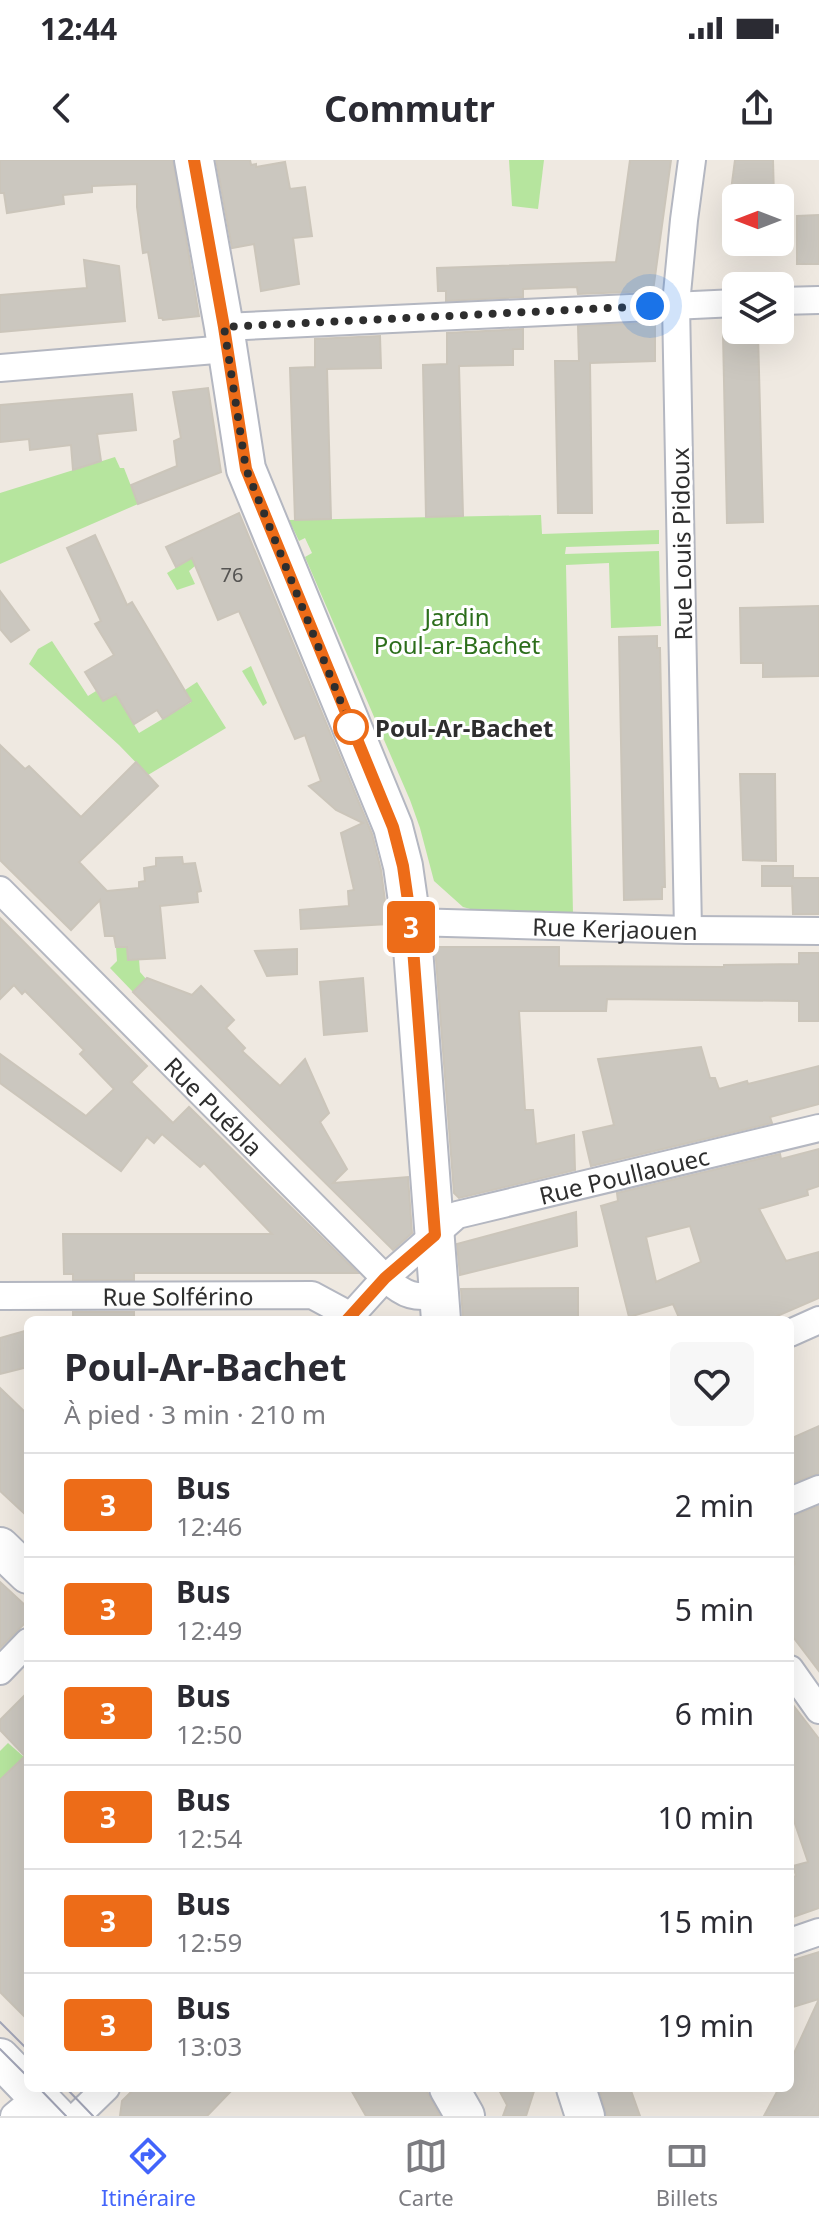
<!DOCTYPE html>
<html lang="fr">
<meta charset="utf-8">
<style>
:root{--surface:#fff;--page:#f7f7f7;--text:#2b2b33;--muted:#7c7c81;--line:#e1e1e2;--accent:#4264fb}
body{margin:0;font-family:"Noto Sans",sans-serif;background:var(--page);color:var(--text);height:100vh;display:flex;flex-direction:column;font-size:30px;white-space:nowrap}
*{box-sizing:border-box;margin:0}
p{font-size:26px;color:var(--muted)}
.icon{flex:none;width:44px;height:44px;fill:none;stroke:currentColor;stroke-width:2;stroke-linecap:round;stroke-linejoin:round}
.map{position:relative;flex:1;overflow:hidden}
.panel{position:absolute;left:24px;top:1156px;width:770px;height:776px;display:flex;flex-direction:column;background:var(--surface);border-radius:12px;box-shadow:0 8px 32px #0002}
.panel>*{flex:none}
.badge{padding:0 16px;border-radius:6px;font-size:28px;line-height:52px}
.needle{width:52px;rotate:270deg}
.controls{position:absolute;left:722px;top:24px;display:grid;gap:16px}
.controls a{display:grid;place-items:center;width:72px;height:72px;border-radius:12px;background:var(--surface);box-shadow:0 8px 32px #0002;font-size:40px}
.you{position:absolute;width:40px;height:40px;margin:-20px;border:6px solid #fff;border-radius:50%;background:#1a73e8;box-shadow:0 0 0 12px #1a73e833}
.map>.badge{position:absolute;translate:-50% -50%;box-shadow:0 0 0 4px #fff}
.round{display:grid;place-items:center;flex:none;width:84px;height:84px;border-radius:12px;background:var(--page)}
.summary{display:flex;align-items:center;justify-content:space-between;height:136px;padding:0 40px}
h1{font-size:38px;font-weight:700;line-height:60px}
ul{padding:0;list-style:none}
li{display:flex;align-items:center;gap:24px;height:104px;padding:0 40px;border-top:2px solid var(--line)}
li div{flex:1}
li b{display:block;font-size:30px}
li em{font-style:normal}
li .badge{min-width:88px;font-weight:700;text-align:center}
.status{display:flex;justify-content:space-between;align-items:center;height:56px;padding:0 40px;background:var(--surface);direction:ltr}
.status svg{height:22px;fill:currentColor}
header{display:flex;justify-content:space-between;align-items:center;height:104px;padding:0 40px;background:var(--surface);font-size:36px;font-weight:700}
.dock{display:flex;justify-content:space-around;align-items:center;height:112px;border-top:2px solid var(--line);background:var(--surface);font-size:22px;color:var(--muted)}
.dock a{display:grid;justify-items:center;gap:4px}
.dock .on{color:var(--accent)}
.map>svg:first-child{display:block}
.green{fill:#b6e59e}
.building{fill:#cbc7bf;stroke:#cbc5ba;stroke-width:2;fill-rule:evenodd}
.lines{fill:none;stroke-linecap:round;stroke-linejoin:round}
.street-casing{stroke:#b4b7c1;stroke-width:30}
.secondary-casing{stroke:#b4b7c1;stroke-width:42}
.street{stroke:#fff;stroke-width:26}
.secondary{stroke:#fff;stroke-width:38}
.tram{stroke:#a3a6b8;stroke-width:2}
.line-casing{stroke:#fff;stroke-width:18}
.line{stroke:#ed6c18;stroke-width:12}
.walk{stroke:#2e2e2e;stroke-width:8;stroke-dasharray:0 14.4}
.stop-dot{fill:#fff;stroke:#ed6c18;stroke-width:4}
.labels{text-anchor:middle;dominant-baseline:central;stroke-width:6;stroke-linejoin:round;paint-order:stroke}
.number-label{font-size:20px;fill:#555452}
.street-label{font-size:24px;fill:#2e2e2e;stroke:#fff}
.park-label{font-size:24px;fill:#2c6e1b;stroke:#fff}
.stop-label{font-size:24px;font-weight:bold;fill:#2e2e2e;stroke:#fff;text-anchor:start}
</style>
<div class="status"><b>12:44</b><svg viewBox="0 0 49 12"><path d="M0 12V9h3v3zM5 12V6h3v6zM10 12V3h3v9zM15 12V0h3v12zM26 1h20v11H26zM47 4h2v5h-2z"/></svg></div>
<header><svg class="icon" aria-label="back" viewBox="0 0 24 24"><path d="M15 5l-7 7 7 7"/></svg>Commutr<svg class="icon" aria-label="share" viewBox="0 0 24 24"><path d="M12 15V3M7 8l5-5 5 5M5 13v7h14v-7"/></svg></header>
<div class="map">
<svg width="819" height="1956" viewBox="0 0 819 1956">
<rect width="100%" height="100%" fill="#efe9e1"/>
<!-- green -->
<g class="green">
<polygon points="509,0 544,0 538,49 512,46"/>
<polygon points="115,297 120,308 124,308 138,344 0,404 0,333"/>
<polygon points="541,355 542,374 659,370 659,384 566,387 565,394 659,391 661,466 611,468 609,403 566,405 573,754 489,754 463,747 434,721 420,668 410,640 305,397 312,393 305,378 299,381 289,360"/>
<polygon points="192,398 195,406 189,411 195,424 177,430 167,413"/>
<polygon points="52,481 88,536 96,531 103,541 116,534 139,573 191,542 185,530 197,522 226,568 148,615 119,585 29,504 38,489"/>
<polygon points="251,506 267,543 263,546 242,511"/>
<polygon points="116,787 127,787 139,799 140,812 146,819 133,832 110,808 117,801"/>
<polygon points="8,1583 24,1597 0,1620 0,1591"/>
</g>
<!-- building -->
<g class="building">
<polygon points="0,0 173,0 199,156 163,160 162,158 159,158 148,92 143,93 137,47 137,24 92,26 92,32 63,35 64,44 7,53 4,33 0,33"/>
<polygon points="216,0 250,0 251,5 256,4 256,7 285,2 290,29 305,27 312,76 293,78 299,124 261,131 254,84 232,88"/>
<polygon points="630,0 671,0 653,131 578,134 577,127 523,129 523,137 446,141 446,131 438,131 437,108 616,102"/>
<polygon points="735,0 773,0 774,38 730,38"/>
<polygon points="819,55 819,104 797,104 797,56"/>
<polygon points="84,100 119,106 125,161 0,172 0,135 87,128"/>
<polygon points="649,163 649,165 655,165 655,201 590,203 592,353 558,353 555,201 579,201 578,166"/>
<polygon points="523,169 523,189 513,189 513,205 459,206 463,356 426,357 423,205 447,204 447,173"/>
<polygon points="723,174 758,174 763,362 727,363"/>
<polygon points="380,176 381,208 327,209 331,359 295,360 290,208 315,207 315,179"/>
<polygon points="208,228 221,312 138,344 131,325 177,306 174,281 181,278 173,232"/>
<polygon points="132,234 136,270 97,274 101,301 73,310 71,285 30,290 29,279 0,282 0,245"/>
<polygon points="239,353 372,674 381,710 388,764 301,769 300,750 349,746 348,731 354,730 341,673 363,663 336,650 309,626 321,621 305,575 295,579 239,451 218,460 192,398 176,407 166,387"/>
<polygon points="95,375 127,445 132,442 191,541 163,559 157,550 134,564 116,534 103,541 85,512 114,495 95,464 101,461 67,388"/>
<polygon points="0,431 29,470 11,482 0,469"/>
<polygon points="819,446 819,516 763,517 763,503 741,503 740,448"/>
<polygon points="657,476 657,488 660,488 665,727 662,727 662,739 624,740 619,477"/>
<polygon points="0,585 25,609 29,606 81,657 136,602 158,626 79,702 107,731 139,728 139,722 145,721 144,708 156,706 156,698 182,697 183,704 195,703 201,731 197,732 198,742 160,746 165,798 128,800 127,787 116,787 114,776 105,776 100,740 71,770 0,700"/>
<polygon points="740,614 775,614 776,701 743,700"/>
<polygon points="762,706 793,706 793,718 819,718 819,754 793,754 792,726 762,726"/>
<polygon points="0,758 147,906 131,922 173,963 189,947 358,1113 134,1113 134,1120 73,1120 73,1114 64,1114 63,1074 272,1074 204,1003 200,1007 162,974 154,983 147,977 121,1011 0,923 0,894 86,956 114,929 80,894 84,890 25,831 22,834 14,825 0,839"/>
<polygon points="435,787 559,787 559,806 724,807 724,805 799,804 799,793 819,793 819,861 799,861 799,841 607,839 606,851 519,851 525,950 533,950 536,984 574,975 575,1010 459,1038 454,1033"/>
<polygon points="297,789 297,814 267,816 255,791"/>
<polygon points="147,818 192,835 201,826 234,860 226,868 245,888 242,891 280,926 305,899 329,953 320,962 347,1009 333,1023 408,1017 412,1073 393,1090 133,832"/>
<polygon points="363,818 367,871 324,875 320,822"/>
<polygon points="701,887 710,918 715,918 719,929 747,921 748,924 819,906 819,944 770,957 772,963 591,1006 583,972 614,965 598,899"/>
<path d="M 819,989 L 819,1026 L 807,1030 L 808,1035 L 759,1049 L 786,1101 L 819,1092 L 819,1138 L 768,1160 L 680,1160 L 673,1144 L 629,1157 L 601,1046 L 618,1041 L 617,1033 L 780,994 L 781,999 ZM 690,1066 L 701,1102 L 656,1122 L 646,1077 Z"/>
<polygon points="576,1052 577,1086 460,1115 457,1084"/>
<polygon points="578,1128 578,1160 463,1160 461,1129"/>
<rect x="73" y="1152" width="61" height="8"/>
<polygon points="28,1170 28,1207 0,1214 0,1178"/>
<polygon points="0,1228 28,1255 28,1357 0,1331"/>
<polygon points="819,1266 819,1313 790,1324 790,1279"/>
<polygon points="819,1346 819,1511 790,1473 790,1408 795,1404 790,1392 790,1357"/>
<polygon points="0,1422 28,1448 28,1460 0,1488"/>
<polygon points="28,1532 28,1860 0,1832 0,1620 25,1596 0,1570 0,1560"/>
<polygon points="790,1541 819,1579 819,1748 790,1758 790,1718 796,1716 793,1706 808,1702 790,1649"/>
<polygon points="819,1792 819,1839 790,1848 790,1801"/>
<polygon points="819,1839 819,1956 764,1956 779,1928 790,1928 790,1902"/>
<polygon points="135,1928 234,1928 207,1956 120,1956 122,1941"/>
<polygon points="350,1928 425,1928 440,1956 366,1956"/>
<polygon points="498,1928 535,1928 526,1956 503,1956 507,1945"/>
<polygon points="599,1928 630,1928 640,1956 607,1956"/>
</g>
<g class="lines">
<defs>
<g id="street">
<polyline points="780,141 819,140"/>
<polyline points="224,167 736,143"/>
<polyline points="0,208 227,189"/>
<path id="s1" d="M 0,730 L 385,1118 C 405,1136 415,1139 441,1134"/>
<path id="s2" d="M 411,762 L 688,770 L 819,771"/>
<polyline points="688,770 676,144 684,60 692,0"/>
<path id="s3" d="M 0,1136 L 312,1135 L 351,1156"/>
<path id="s4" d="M 347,1160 L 385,1118 L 457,1055 L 819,968"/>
<polyline points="790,1173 819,1160"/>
<polyline points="790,1341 819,1329"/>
<polyline points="790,1509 819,1550"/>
<polyline points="0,1511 28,1482"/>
<polyline points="790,1782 819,1772"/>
<polyline points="14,1956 37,1937"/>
<polyline points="77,1956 106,1928"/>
</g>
<g id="secondary">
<polyline points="194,0 224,167 246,309 393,667 403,706 411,762 441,1160"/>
<polyline points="0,1387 28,1414"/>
<polyline points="0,1898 56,1956"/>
<polyline points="449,1928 465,1956"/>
<polyline points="576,1928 585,1956"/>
</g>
</defs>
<!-- street casing -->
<use href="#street" class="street-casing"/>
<!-- secondary casing -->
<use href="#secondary" class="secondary-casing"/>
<!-- street -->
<use href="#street" class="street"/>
<!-- secondary -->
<use href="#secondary" class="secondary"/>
<!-- tram -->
<g class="tram">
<polyline points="0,1862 28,1890"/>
<polyline points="0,1889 28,1917"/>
<polyline points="39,1928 66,1956"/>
<polyline points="66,1928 93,1956"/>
</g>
</g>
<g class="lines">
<defs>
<polyline id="line" points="194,0 224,167 246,309 393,667 403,706 411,762 435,1075 385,1118 347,1160"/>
</defs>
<!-- line casing -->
<use href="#line" class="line-casing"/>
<!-- line -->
<use href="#line" class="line"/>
<!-- walk -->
<polyline class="walk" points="351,567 246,309 224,167 650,146"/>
</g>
<!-- markers -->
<circle class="stop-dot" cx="351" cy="567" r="16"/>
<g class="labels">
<!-- number labels -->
<g class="number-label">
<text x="232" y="414">76</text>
</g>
<!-- street labels -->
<g class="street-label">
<text transform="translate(681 384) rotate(-91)">Rue Louis Pidoux</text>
<text stroke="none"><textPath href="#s2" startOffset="204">Rue Kerjaouen</textPath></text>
<text stroke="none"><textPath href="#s1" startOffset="304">Rue Puébla</textPath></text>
<text stroke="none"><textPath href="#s4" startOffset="324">Rue Poullaouec</textPath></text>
<text stroke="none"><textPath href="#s3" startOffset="178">Rue Solférino</textPath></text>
</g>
<!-- park labels -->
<g class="park-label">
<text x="457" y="456">Jardin<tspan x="457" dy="28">Poul-ar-Bachet</tspan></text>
</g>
<!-- stop labels -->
<g class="stop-label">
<text x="375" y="567">Poul-Ar-Bachet</text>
</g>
</g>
</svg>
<div class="controls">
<a><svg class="needle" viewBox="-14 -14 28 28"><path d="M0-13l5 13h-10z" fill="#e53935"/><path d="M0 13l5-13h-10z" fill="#7c7c81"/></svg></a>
<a><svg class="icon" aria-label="layers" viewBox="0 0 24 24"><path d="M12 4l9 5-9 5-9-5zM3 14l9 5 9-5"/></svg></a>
</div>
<div class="you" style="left:650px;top:146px"></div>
<b class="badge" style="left:411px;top:767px;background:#ed6c18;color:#fff">3</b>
<section class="panel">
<div class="summary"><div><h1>Poul-Ar-Bachet</h1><p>À pied · 3 min · 210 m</p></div><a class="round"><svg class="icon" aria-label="heart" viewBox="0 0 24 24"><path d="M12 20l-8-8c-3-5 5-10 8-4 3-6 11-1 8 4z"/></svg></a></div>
<ul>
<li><span class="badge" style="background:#ed6c18;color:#fff">3</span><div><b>Bus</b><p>12:46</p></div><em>2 min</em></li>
<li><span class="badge" style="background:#ed6c18;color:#fff">3</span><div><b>Bus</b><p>12:49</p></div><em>5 min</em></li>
<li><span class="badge" style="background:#ed6c18;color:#fff">3</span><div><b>Bus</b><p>12:50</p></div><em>6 min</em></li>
<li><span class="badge" style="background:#ed6c18;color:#fff">3</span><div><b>Bus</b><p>12:54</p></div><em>10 min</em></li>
<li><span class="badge" style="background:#ed6c18;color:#fff">3</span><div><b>Bus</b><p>12:59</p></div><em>15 min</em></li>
<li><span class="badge" style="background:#ed6c18;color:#fff">3</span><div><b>Bus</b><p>13:03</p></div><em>19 min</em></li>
</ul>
</section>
</div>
<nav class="dock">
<a class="on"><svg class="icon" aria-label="directions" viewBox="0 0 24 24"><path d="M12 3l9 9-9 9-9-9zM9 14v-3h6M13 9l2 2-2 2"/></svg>Itinéraire</a>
<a><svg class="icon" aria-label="map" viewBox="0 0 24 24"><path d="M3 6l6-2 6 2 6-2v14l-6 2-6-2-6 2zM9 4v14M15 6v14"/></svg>Carte</a>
<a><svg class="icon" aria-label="tickets" viewBox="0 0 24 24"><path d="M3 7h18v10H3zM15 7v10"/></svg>Billets</a>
</nav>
